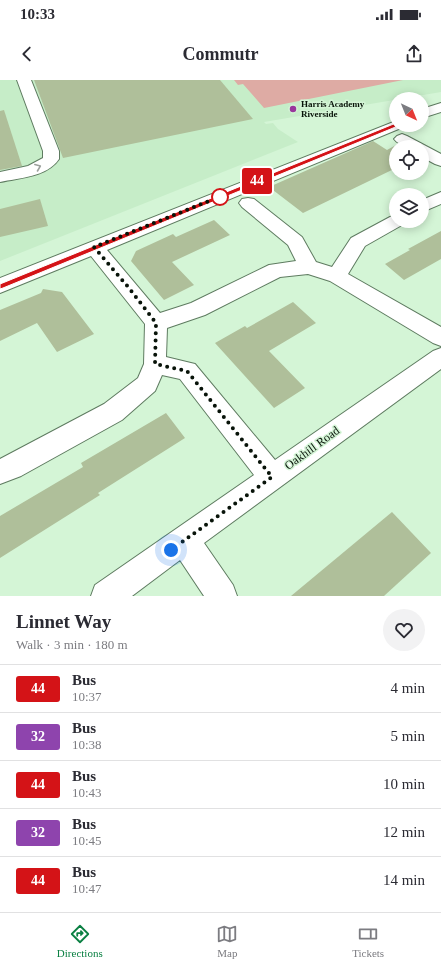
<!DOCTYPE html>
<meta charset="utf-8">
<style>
:root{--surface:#fff;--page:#f2f2f3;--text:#2b2b33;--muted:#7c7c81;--line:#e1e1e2;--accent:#0b8043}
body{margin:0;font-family:"Times New Roman",serif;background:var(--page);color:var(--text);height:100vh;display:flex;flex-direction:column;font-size:15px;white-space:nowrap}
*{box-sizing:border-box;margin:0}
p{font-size:13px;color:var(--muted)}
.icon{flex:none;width:22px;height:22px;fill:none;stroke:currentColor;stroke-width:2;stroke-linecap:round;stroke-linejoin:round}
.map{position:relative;height:516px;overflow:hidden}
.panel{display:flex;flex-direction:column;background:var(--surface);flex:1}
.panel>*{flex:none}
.badge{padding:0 8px;border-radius:3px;font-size:14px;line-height:26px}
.needle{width:26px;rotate:137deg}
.fabs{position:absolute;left:389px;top:12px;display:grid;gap:8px}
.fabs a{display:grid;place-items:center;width:40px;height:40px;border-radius:50%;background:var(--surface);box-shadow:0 2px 10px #0003;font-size:20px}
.you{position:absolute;width:20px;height:20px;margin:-10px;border:3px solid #fff;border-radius:50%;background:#1a73e8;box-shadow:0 0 0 6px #1a73e833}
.map>.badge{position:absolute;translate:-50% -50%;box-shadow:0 0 0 2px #fff}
.round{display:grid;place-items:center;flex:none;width:42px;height:42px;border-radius:21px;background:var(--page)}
.summary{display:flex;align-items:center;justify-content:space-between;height:68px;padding:0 16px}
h1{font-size:19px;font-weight:700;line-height:30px}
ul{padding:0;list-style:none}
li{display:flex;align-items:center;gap:12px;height:48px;padding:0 16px;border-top:1px solid var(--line)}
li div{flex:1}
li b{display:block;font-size:15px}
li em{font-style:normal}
li .badge{min-width:44px;font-weight:700;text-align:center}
.status{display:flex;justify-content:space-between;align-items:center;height:28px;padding:0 20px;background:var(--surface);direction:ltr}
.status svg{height:11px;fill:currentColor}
header{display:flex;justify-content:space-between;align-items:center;height:52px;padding:0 16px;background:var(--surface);font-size:18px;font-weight:700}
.dock{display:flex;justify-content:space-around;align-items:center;height:56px;border-top:1px solid var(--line);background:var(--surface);font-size:11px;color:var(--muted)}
.dock a{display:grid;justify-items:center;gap:2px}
.dock .on{color:var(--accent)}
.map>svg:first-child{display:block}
.built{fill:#c6edc8}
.green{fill:#deaba4}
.building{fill:#afbf9a}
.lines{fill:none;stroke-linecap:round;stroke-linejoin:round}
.minor-casing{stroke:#5e7b60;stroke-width:2}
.minor{fill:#fff;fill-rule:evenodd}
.oneway{stroke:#9ca19d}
.line{fill:#d41317;stroke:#fff}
.walk{stroke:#081309;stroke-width:4;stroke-dasharray:0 7.2}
.poi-dot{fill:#99369c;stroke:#d4f5d6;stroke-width:1.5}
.stop-dot{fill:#fff;stroke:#d41317;stroke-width:2}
.labels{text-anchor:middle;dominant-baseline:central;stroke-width:3;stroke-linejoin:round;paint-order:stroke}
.far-poi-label{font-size:9px;font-weight:bold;fill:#081309;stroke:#d4f5d6;text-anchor:start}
.near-street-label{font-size:12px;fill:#081309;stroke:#d4f5d6}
</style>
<div class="status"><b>10:33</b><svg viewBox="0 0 49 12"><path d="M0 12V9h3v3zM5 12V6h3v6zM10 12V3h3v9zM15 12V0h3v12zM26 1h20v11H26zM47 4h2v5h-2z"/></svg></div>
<header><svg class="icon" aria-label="back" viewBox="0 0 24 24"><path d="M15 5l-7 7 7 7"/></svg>Commutr<svg class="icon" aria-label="share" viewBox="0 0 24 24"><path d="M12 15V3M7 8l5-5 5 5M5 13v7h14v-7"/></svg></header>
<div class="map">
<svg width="441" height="516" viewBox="0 0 441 516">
<rect width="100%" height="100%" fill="#d4f5d6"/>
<!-- built -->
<polygon class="built" points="0,0 441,0 441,12 264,42 266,44 273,43 278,49 298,62 0,181"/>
<!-- green -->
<polygon class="green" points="234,0 403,0 264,28 243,4 238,5"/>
<!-- building -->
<g class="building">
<polygon points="34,0 220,0 253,39 63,78"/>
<polygon points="4,30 22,86 0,90 0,31"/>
<polygon points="373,61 387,70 396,65 396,88 303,133 269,107"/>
<polygon points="40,119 48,146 0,157 0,129"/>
<polygon points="214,140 230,155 172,182 194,205 164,220 131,181 136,171 173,154 176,157"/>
<polygon points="441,151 441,179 404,200 385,184 410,170 408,169"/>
<polygon points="43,209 62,212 94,254 57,272 37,243 0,261 0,230 41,213"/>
<polygon points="293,222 316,243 269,271 305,308 274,328 215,263 245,246 247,248"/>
<polygon points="166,333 185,358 98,413 100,415 0,478 0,436 83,387 81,383"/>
<polygon points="392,432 431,473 384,516 291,516"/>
</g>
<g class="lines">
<defs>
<g id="minor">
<path d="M 17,0 L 31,0 L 59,71 L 59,79 C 47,97 19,98 0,102 L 0,92 L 28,86 L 43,78 L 43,71 Z"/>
<polygon points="441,23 441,32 422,38 422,29"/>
<polygon points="396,41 396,45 403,45 401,48 107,170 160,233 191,223 269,185 296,181 288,165 242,127 239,123 242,119 248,118 254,119 302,157 316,182 332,187 351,158 390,137 396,135 396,141 405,141 402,145 365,166 348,194 441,247 441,266 433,263 330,201 308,194 280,197 205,235 167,248 166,277 195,284 275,380 433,271 441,268 441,289 204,463 233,505 237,516 204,516 180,480 132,516 91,516 95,505 254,395 180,299 162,295 155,311 122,340 21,396 0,404 0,379 104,324 138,298 144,284 145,244 91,176 0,213 0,198"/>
<path d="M 402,54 L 407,56 L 441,74 L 441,86 L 435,84 L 422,77 L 422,67 C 412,67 401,68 394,59 L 397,56 Z"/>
<polygon points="441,112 441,124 422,132 422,120"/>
</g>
</defs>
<!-- minor casing -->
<use href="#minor" class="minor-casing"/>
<!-- minor -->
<use href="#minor" class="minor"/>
</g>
<!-- one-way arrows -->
<defs><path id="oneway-chevron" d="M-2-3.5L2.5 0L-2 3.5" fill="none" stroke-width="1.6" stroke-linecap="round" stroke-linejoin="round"/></defs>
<use class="oneway" href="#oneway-chevron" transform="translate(38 87) rotate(-22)"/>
<!-- line -->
<polygon class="line" points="396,43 398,44 398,46 3,208 0,209 0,204"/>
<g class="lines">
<!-- walk -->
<polyline class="walk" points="171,470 272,397 187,291 155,284 156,243 129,208 94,167 224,115 220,117"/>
</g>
<!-- markers -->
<circle class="poi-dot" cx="293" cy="29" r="4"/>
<circle class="stop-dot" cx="220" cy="117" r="8"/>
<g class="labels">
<!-- far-poi labels -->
<g class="far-poi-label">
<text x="301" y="24">Harris Academy<tspan x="301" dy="10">Riverside</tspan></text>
</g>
<!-- near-street labels -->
<g class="near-street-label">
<text transform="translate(312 368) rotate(-36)">Oakhill Road</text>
</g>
</g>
</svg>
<div class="fabs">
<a><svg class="needle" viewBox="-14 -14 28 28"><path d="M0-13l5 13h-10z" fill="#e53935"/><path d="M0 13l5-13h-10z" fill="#7c7c81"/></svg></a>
<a><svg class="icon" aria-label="locate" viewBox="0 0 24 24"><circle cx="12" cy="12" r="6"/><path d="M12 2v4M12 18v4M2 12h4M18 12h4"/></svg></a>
<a><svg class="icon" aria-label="layers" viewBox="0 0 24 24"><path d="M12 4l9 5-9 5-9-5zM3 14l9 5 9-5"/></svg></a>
</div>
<div class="you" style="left:171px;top:470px"></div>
<b class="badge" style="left:257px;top:101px;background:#d41317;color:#fff">44</b>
</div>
<section class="panel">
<div class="summary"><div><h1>Linnet Way</h1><p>Walk · 3 min · 180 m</p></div><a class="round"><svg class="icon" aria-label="heart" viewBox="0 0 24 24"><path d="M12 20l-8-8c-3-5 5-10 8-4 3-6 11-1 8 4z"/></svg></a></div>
<ul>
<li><span class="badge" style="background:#d41317;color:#fff">44</span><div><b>Bus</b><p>10:37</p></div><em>4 min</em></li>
<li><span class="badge" style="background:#8e44ad;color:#fff">32</span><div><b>Bus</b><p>10:38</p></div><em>5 min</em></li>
<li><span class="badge" style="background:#d41317;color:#fff">44</span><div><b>Bus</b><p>10:43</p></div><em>10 min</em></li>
<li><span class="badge" style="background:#8e44ad;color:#fff">32</span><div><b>Bus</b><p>10:45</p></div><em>12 min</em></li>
<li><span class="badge" style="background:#d41317;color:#fff">44</span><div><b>Bus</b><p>10:47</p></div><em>14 min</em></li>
</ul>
</section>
<nav class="dock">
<a class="on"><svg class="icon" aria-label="directions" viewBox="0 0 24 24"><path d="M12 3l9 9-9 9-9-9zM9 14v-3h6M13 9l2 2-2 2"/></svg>Directions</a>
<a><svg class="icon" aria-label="map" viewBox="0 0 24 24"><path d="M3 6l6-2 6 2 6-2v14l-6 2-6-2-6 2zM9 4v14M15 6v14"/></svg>Map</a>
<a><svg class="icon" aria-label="tickets" viewBox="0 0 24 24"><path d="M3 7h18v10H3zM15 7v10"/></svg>Tickets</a>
</nav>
